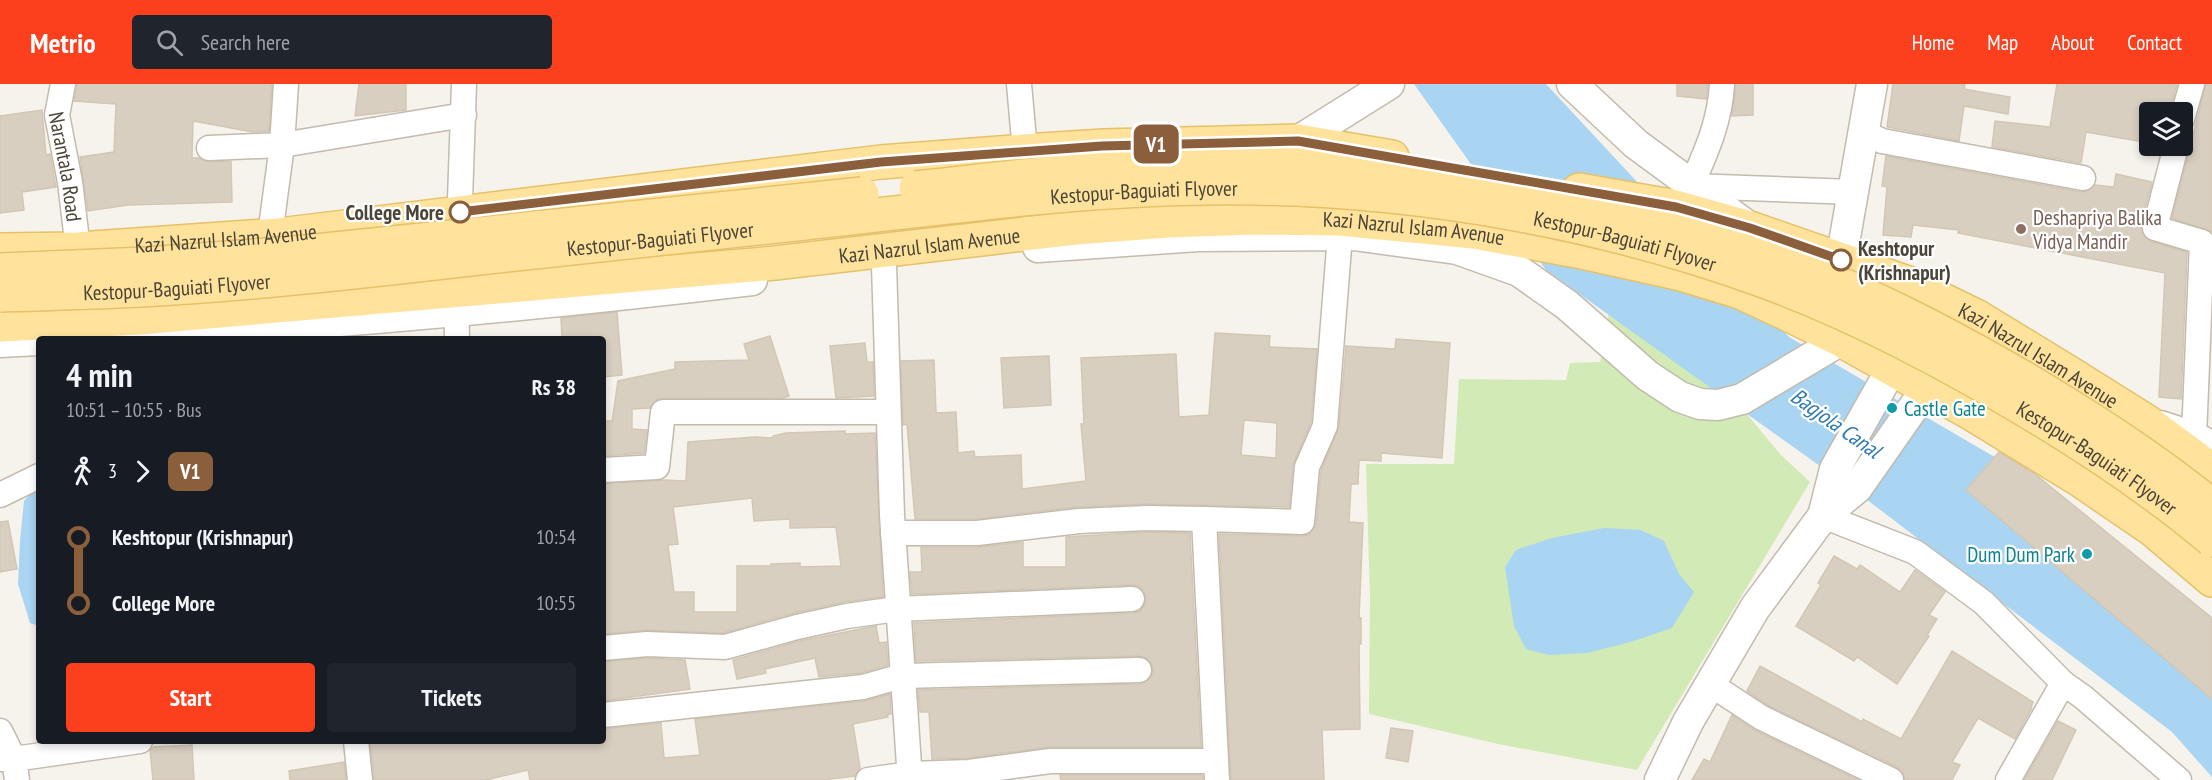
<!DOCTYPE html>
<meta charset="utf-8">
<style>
:root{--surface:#171b24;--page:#20242c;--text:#f1f3f6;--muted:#9ea1a6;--accent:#fc3f1d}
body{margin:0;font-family:"PT Sans Narrow",sans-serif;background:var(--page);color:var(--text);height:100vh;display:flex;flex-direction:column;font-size:22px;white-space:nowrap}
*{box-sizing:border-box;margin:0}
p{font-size:20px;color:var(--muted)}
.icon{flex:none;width:33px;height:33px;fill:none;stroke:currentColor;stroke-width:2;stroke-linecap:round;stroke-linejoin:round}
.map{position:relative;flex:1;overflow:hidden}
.side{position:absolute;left:36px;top:252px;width:570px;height:408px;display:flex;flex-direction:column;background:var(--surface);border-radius:6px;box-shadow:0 3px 9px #0003}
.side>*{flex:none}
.badge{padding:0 12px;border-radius:9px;font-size:21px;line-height:39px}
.fabs{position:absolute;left:2139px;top:18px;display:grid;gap:12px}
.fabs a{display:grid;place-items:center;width:54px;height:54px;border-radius:6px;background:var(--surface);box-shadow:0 3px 9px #0003;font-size:30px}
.map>.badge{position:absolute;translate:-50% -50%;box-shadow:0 0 0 3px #fff}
.legs{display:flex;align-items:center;gap:9px;height:66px;padding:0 30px;font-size:20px}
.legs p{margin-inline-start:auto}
.overview{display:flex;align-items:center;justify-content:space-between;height:102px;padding:0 30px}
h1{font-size:33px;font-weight:700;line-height:45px}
.button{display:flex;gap:12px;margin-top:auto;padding:12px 30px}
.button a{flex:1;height:69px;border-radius:6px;background:var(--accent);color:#fff;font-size:24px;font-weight:700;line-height:69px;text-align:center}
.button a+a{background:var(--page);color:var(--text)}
ul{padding:0 30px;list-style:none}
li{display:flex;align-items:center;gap:21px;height:66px;font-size:22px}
li i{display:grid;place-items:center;width:9px;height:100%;margin:0 8px;background:currentColor}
li i::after{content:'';width:15px;height:15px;margin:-8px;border:4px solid;border-radius:50%;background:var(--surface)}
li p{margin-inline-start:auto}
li:first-child i{background:linear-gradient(#0000 50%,currentColor 0)}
li:last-child i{background:linear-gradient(currentColor 50%,#0000 0)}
header{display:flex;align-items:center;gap:36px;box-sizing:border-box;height:84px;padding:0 30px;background:var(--accent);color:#fff}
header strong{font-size:28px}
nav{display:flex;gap:33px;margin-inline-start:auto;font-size:21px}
.search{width:420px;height:54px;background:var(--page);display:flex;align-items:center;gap:15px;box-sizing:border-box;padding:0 21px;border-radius:6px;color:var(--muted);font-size:22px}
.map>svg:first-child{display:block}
.green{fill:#d2eab5}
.water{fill:#a9d4f2}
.building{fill:#d8cfc1;stroke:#d3c7b4;stroke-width:1.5;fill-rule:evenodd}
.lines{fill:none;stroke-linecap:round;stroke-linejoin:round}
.minor-casing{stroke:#c2bbae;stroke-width:27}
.tertiary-casing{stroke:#c2bbae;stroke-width:33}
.primary-casing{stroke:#e6c16a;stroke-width:36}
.minor{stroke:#fff;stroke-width:24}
.tertiary{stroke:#fff;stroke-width:30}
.primary{stroke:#ffe39c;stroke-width:33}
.primary-bridge-casing{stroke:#e6c16a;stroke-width:36;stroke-linecap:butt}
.primary-bridge{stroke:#ffe39c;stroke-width:33}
.line-1-casing{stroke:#fff;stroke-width:14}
.line-1{stroke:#8b5e3c;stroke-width:9}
.stop-1-dot{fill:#fff;stroke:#8b5e3c;stroke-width:3}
.education-dot{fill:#8d6e63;stroke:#fff;stroke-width:2}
.culture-dot{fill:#0f9aa8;stroke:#fff;stroke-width:2}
.labels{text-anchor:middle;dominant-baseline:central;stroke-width:4.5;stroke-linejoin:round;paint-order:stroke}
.street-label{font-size:21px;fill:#4b4439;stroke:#fff}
.stop-label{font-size:21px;font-weight:bold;fill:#4b4439;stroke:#fff;text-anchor:end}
.education-label{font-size:21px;fill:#785e54;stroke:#fff;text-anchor:start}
.culture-label{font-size:21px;fill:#0d838f;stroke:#fff;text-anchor:start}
.water-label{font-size:22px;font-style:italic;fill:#2e7ab2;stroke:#fff}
</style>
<header>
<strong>Metrio</strong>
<div class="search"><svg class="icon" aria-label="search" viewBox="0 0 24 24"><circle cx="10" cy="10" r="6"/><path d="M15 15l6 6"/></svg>Search here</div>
<nav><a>Home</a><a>Map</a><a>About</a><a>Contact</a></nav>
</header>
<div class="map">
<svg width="2212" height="696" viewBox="0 0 2212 696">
<rect width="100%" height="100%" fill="#f6f3ec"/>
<!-- green -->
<polygon class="green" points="1616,189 1712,288 1780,370 1810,398 1637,686 1498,660 1369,630 1370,513 1366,380 1454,380 1459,295 1566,296 1570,279 1600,278"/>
<!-- water -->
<g class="water">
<polygon points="1414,0 1546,0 1640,101 1789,253 2053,407 2212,548 2212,693 2172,648 1866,415 1546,186"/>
<polygon points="39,399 39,542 30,539 18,500 20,457 24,417"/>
<polygon points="1604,444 1641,446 1664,457 1679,490 1694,508 1672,544 1634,557 1587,569 1549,571 1526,565 1514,542 1505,483 1516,466 1552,454"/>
</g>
<!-- building -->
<g class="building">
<polygon points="77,0 272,0 269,47 253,48 193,37 192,74 200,74 210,78 231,77 232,118 128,121 88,127 80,73 114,68 116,20 74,17"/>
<polygon points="359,0 406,0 406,26 355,32"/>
<polygon points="1677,0 1708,0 1706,15 1677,12"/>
<polygon points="1736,0 1753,0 1753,31 1732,32"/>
<polygon points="1893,0 1965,0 1964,5 2010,13 2008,30 1964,22 1959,57 1887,43"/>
<polygon points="2057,0 2177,0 2169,28 2150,28 2150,59 2086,48 2081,79 1992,63 1995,37 2050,43"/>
<polygon points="2206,0 2212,0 2212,148 2172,134"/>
<polygon points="42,26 46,71 50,70 56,103 22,108 24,126 0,129 0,32"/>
<polygon points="1886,72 2080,108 2088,107 2095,101 2114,103 2116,90 2152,98 2141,140 2141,148 2150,157 2187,168 2181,315 2159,313 2165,189 1958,149 1959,146 1913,141 1911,153 1883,151 1887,103 1882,102"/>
<polygon points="617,228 622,291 603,293 603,255 562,255 561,234"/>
<path d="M 1215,249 L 1270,252 L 1269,263 L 1317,265 L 1311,338 L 1293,381 L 1289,423 L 1146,420 L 1077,423 L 976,435 L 915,435 L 907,340 L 903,341 L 901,277 L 934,276 L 936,329 L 956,328 L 958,369 L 974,367 L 975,373 L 1021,371 L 1022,405 L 1086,397 L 1081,340 L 1084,340 L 1081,274 L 1176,270 L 1179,333 L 1209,331 ZM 1244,336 L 1277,339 L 1276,374 L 1241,371 Z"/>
<polygon points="770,252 789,312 783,314 657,315 650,324 632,325 632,345 647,346 644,369 603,372 603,337 612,337 618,297 675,285 675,278 749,276 744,260"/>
<polygon points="1396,255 1450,259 1442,374 1381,369 1381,377 1359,376 1358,400 1351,400 1349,438 1363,439 1359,534 1361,534 1361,560 1359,560 1360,645 1322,646 1324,696 1231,696 1219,450 1302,452 1308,451 1313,446 1316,439 1321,387 1339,343 1346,262 1395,265"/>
<polygon points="865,259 867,278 873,278 874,312 836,314 830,262"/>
<polygon points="1049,272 1051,321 1004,324 1001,274"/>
<path d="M 845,347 L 845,350 L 875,349 L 883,513 L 844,518 L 794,529 L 723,549 L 647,546 L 603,550 L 603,400 L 663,396 L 686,397 L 688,358 L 755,353 L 773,354 L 773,352 L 786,349 ZM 752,414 L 754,437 L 790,435 L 790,444 L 836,443 L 841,482 L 800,483 L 800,479 L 771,480 L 771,482 L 737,482 L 737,528 L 694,528 L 694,508 L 674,508 L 668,461 L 678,460 L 673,423 Z"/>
<polygon points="1999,368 2035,390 2212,534 2212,615 1966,406"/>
<polygon points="8,437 17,485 0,488 0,438"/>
<polygon points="1147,448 1190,449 1201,663 1050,663 968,674 932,675 929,628 920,628 918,606 1139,600 1146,598 1151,593 1153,585 1151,579 1146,574 1139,572 916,577 914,539 1133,529 1140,527 1144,522 1146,515 1144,507 1138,502 1131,501 912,510 910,488 922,488 921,463 977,463 1023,458 1023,483 1066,483 1066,453"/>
<polygon points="1834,472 1857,485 1860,481 1900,508 1915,486 1945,508 1929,531 1937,535 1927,551 1929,552 1897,600 1857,573 1854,577 1796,542 1821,501 1818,499"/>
<polygon points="876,542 879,559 886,558 888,581 860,589 819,593 815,574 765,585 766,589 737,595 733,576 800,557"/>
<polygon points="1952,567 2033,618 2031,623 2032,624 2015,655 1978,634 1952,678 1960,681 1952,696 1905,696 1903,688 1897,683 1769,622 1747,607 1760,582 1862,638 1863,635 1901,655"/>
<polygon points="647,574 685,576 690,605 603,617 603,578"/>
<polygon points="890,610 891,630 887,631 888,633 853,640 860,684 855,692 822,696 530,696 528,686 486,696 374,696 370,657 603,657 603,645 661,639 664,674 700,671 695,635 865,617"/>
<polygon points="1732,631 1756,647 1858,696 1692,696 1704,675 1710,678"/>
<polygon points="2058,637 2076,646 2052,696 2024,696"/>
<polygon points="1391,644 1413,647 1408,678 1386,674"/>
<polygon points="192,661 194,696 153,696 150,666 153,663"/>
<polygon points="344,678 346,696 290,696 289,687"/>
<polygon points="1060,691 1202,691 1203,696 1061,696"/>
</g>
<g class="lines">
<defs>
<g id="minor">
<path id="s1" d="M 63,0 L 57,31 L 70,98 L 78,165"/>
<polyline points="1019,0 1025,67"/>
<path d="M 1722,0 C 1720,38 1706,68 1691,102 L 1854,108"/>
<polyline points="2182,35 2192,0"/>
<polyline points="1864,48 1882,57 2083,94"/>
<polyline points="2176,62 2155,144 2202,158 2194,353"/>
<polyline points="209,64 282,61 464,31"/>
<polyline points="459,145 464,0"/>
<polyline points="270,151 282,61 286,0"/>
<polyline points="884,181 892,431 910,696"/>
<polyline points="456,209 457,255"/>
<polyline points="603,386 657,383 663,328 888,328"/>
<polyline points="0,411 39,392"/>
<polyline points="1823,432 1915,468 1984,519 2063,599 2083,613 2179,696"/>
<polyline points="893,449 977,449 1079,437 1147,434 1204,435"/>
<polyline points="603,564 647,560 725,563 797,543 847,532 897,525 1132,515"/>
<polyline points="1710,600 1762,634 1891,696"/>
<polyline points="603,631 863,603 902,592 1139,586"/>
<polyline points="0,647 14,675 17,696"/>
<polyline points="356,657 360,696"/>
<polyline points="0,675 14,675 140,657"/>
<polyline points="868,696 910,690 969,688 1050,677 1216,677"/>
<polyline points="1217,696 1204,435 1302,438 1307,383 1325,342 1340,151"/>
<polyline points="2008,696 2063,599"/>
</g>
<g id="tertiary">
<polyline points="1572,0 1636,60 1742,138"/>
<polyline points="1298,57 1389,0"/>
<polyline points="1038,163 1198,152 1354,151 1457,165 1519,187 1567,221 1648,292 1680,313 1700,320 1718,321 1742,315 1841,256"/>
<polyline points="1841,176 1872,0"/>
<path d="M 57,255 C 289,245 521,223 752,196"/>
<polyline points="0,258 39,256"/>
<polyline points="2160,342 2194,353 2212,363"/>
<polyline points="1823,432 1835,385 1892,284"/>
<polyline points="1660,696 1688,638 1755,524 1823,432 1857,404 1927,304"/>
</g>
<g id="primary">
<path id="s2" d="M 1579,106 L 1676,123 L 1750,144 L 1908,199 L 1978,233 L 2068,288 L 2146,337 L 2212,386"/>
<path id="s3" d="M 0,166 L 78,165 L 279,151 L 881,78 L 1025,67 L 1103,62 L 1298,57 L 1392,73"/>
<path id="s4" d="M 0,241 L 139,234 L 775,179 L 1076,144 L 1168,137 L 1254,134 L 1339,135 L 1474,148 L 1577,167 L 1681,190 L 1740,208 L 1783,228 L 1841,256 L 1969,328 L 2080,396 L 2153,446 L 2212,496"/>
</g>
</defs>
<!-- minor casing -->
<use href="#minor" class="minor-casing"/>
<!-- tertiary casing -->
<use href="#tertiary" class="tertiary-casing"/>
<!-- primary casing -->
<use href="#primary" class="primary-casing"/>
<!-- minor -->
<use href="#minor" class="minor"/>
<!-- tertiary -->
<use href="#tertiary" class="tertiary"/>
<!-- primary -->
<use href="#primary" class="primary"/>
<defs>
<g id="primary-bridge">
<path d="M 916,104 C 1023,92 1132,78 1239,77 C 1345,77 1451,92 1555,115 C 1629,131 1702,149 1774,174 C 1863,205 1948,250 2029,297 C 2092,335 2155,375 2212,422"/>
<polyline points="0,186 146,180 306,168 862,110"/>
<path id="s5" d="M 0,211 C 58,209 116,208 173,204 C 269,198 365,187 461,176 C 575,163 690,152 805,139 C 953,123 1106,101 1254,104 C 1426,107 1602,138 1764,197 C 1857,231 1947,279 2032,330 C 2095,368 2156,409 2212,456"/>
</g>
</defs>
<!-- primary-bridge casing -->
<use href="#primary-bridge" class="primary-bridge-casing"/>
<!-- primary-bridge -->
<use href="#primary-bridge" class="primary-bridge"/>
</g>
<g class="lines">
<defs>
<polyline id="line-1" points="460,128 881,78 1102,62 1298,57 1676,123 1750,144 1841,176"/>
</defs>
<!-- line-1 casing -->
<use href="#line-1" class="line-1-casing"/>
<!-- line-1 -->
<use href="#line-1" class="line-1"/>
</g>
<!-- markers -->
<g class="stop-1-dot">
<circle cx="460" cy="128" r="10"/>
<circle cx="1841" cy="176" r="10"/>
</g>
<circle class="education-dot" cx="2021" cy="145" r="6"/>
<g class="culture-dot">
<circle cx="1892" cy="324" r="6"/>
<circle cx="2087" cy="470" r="6"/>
</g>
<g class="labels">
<!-- street labels -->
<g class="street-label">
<text stroke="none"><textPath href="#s1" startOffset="84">Narantala Road</textPath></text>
<text stroke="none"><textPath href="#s5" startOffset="1149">Kestopur-Baguiati Flyover</textPath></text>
<text stroke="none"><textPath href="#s4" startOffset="1419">Kazi Nazrul Islam Avenue</textPath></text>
<text stroke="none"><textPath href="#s3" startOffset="226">Kazi Nazrul Islam Avenue</textPath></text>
<text stroke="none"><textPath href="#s5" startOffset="663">Kestopur-Baguiati Flyover</textPath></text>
<text stroke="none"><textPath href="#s5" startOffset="1635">Kestopur-Baguiati Flyover</textPath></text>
<text stroke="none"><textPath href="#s4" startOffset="933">Kazi Nazrul Islam Avenue</textPath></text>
<text stroke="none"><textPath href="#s5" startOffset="177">Kestopur-Baguiati Flyover</textPath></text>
<text stroke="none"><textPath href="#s2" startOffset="492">Kazi Nazrul Islam Avenue</textPath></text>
<text stroke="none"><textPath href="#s5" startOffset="2158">Kestopur-Baguiati Flyover</textPath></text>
</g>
<!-- stop labels -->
<g class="stop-label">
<text x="444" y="128">College More</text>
<text x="1858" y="164" text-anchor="start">Keshtopur<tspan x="1858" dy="24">(Krishnapur)</tspan></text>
</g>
<!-- education labels -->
<g class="education-label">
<text x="2033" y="133">Deshapriya Balika<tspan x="2033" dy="24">Vidya Mandir</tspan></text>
</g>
<!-- culture labels -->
<g class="culture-label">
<text x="1904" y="324">Castle Gate</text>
<text x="2075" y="470" text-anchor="end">Dum Dum Park</text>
</g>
<!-- water labels -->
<g class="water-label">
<text transform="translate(1836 339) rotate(35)">Bagjola Canal</text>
</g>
</g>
</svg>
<div class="fabs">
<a><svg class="icon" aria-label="layers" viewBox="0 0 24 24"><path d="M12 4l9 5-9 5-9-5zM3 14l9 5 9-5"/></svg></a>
</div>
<b class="badge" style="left:1156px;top:60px;background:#8b5e3c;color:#fff">V1</b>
<section class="side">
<div class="overview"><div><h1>4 min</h1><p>10:51 – 10:55 · Bus</p></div><b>Rs 38</b></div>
<div class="legs"><svg class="icon" aria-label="walk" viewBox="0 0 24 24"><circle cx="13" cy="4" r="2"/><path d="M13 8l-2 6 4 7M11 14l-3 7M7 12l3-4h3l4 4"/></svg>3<svg class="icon" aria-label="forward" viewBox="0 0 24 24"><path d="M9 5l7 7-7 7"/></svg><b class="badge" style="background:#8b5e3c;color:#fff">V1</b></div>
<ul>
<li><i style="color:#8b5e3c"></i><b>Keshtopur (Krishnapur)</b><p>10:54</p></li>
<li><i style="color:#8b5e3c"></i><b>College More</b><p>10:55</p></li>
</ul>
<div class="button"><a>Start</a><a>Tickets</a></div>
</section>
</div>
